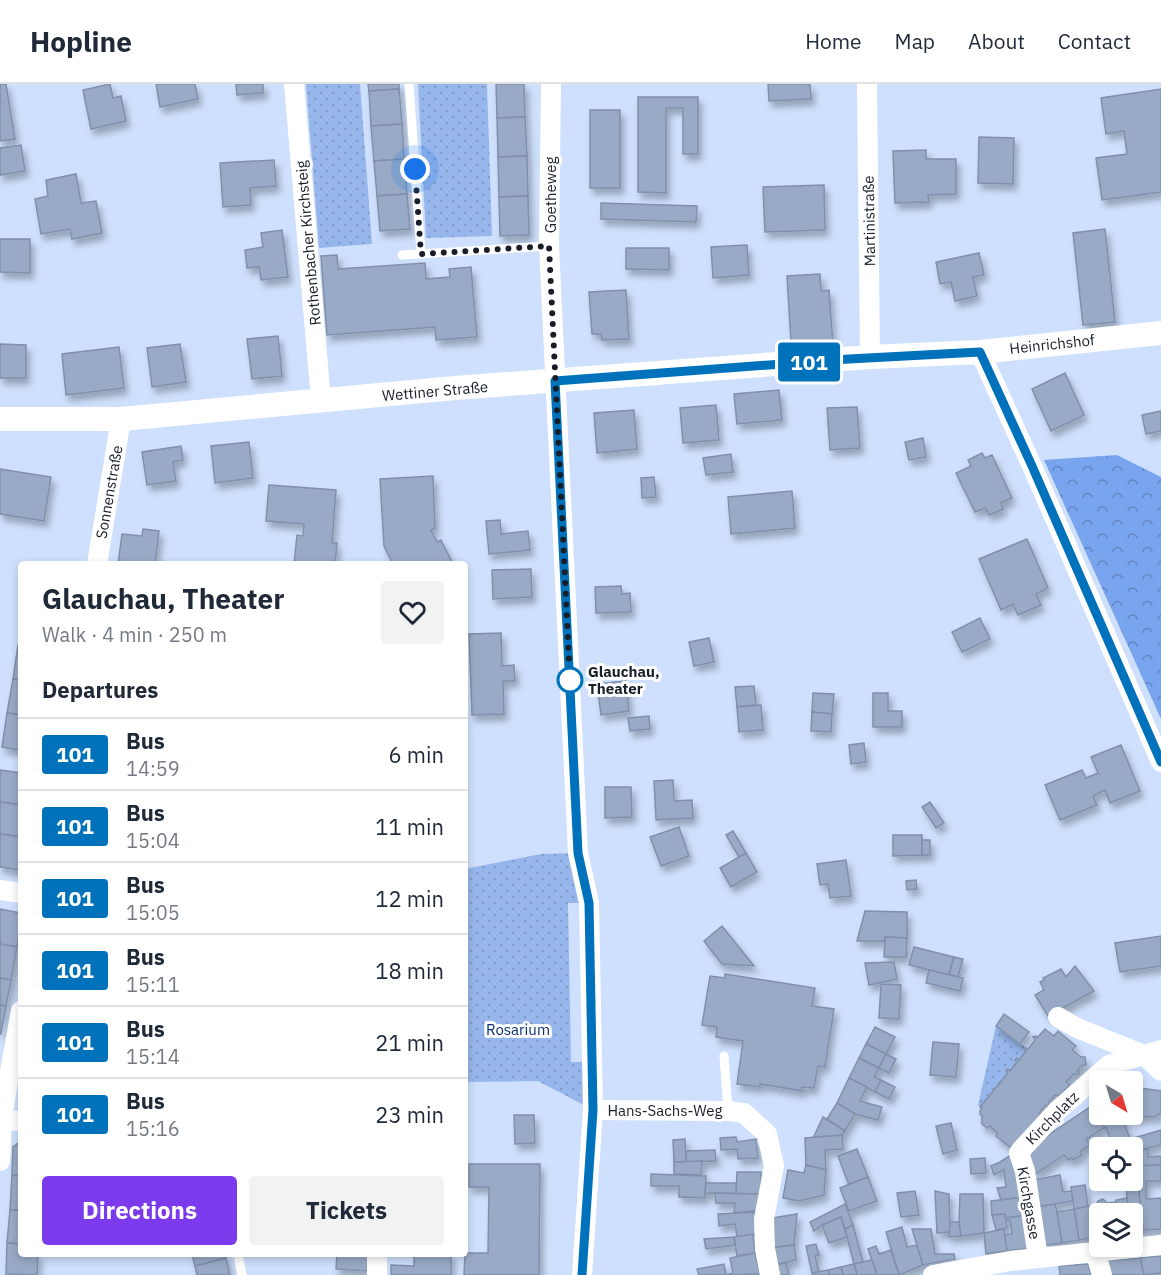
<!DOCTYPE html>
<meta charset="utf-8">
<style>
:root{--surface:#fff;--page:#f2f2f3;--text:#1f2937;--muted:#747a83;--line:#e0e1e3;--accent:#7c3aed}
body{margin:0;font-family:"IBM Plex Sans",sans-serif;background:var(--page);color:var(--text);height:100vh;display:flex;flex-direction:column;font-size:22px;white-space:nowrap}
*{box-sizing:border-box;margin:0}
p{font-size:20px;color:var(--muted)}
.icon{flex:none;width:33px;height:33px;fill:none;stroke:currentColor;stroke-width:2;stroke-linecap:round;stroke-linejoin:round}
.map{position:relative;flex:1;overflow:hidden}
.drawer{position:absolute;left:18px;top:477px;width:450px;height:696px;display:flex;flex-direction:column;background:var(--surface);border-radius:6px;box-shadow:0 3px 9px #0003}
.drawer>*{flex:none}
.badge{padding:0 12px;border-radius:4px;font-size:21px;line-height:39px}
.needle{width:39px;rotate:142deg}
.buttons{position:absolute;left:1089px;top:987px;display:grid;gap:12px}
.buttons a{display:grid;place-items:center;width:54px;height:54px;border-radius:6px;background:var(--surface);box-shadow:0 3px 9px #0003;font-size:30px}
.you{position:absolute;width:30px;height:30px;margin:-15px;border:4px solid #fff;border-radius:50%;background:#1a73e8;box-shadow:0 0 0 9px #1a73e833}
.map>.badge{position:absolute;translate:-50% -50%;box-shadow:0 0 0 3px #fff}
h2{padding:0 24px;font-size:22px;line-height:54px}
.round{display:grid;place-items:center;flex:none;width:63px;height:63px;border-radius:6px;background:var(--page)}
.overview{display:flex;align-items:center;justify-content:space-between;height:102px;padding:0 24px}
h1{font-size:28px;font-weight:700;line-height:45px}
.action{display:flex;gap:12px;margin-top:auto;padding:12px 24px}
.action a{flex:1;height:69px;border-radius:6px;background:var(--accent);color:#fff;font-size:24px;font-weight:700;line-height:69px;text-align:center}
.action a+a{background:var(--page);color:var(--text)}
ul{padding:0;list-style:none}
li{display:flex;align-items:center;gap:18px;height:72px;padding:0 24px;border-top:2px solid var(--line)}
li div{flex:1}
li b{display:block;font-size:22px}
li em{font-style:normal}
li .badge{min-width:66px;font-weight:700;text-align:center}
header{display:flex;align-items:center;gap:36px;box-sizing:border-box;height:84px;padding:0 30px;background:var(--surface);border-bottom:2px solid var(--line)}
header strong{font-size:28px}
nav{display:flex;gap:33px;margin-inline-start:auto;font-size:21px}
.map>svg:first-child{display:block}
.green{fill:url(#green-dots)}
.forest{fill:url(#forest-crowns)}
.building{fill:#99aac6;stroke:#8090ab;stroke-width:1.5;filter:url(#shadow)}
.lines{fill:none;stroke-linecap:round;stroke-linejoin:round}
.service{stroke:#fff;stroke-width:9}
.minor{stroke:#fff;stroke-width:20}
.tertiary{stroke:#fff;stroke-width:24}
.line-casing{stroke:#fff;stroke-width:14}
.line{stroke:#0072bc;stroke-width:9}
.walk{stroke:#181e29;stroke-width:6;stroke-dasharray:0 10.8}
.stop-dot{fill:#fff;stroke:#0072bc;stroke-width:3}
.labels{text-anchor:middle;dominant-baseline:central;stroke-width:6;stroke-linejoin:round;paint-order:stroke}
.street-label{font-size:15px;fill:#181e29;stroke:#fff}
.stop-label{font-size:15px;font-weight:bold;fill:#181e29;stroke:#fff;text-anchor:start}
.park-label{font-size:15px;fill:#093070;stroke:#fff}
</style>
<header>
<strong>Hopline</strong>
<nav><a>Home</a><a>Map</a><a>About</a><a>Contact</a></nav>
</header>
<div class="map">
<svg width="1161" height="1191" viewBox="0 0 1161 1191">
<defs>
<pattern id="green-dots" width="8" height="8" patternUnits="userSpaceOnUse" patternTransform="scale(1.5)"><rect width="8" height="8" fill="#97b7ec"/><path d="M2 2h.1M6 6h.1" fill="none" stroke="#819dca" stroke-width="1.8" stroke-linecap="round"/></pattern>
<pattern id="forest-crowns" width="20" height="18" patternUnits="userSpaceOnUse" patternTransform="scale(1.5)"><rect width="20" height="18" fill="#79a5ef"/><path d="M2 6a3 3 0 1 1 6 0M12 15a3 3 0 1 1 6 0" fill="none" stroke="#6286c2"/></pattern>
<filter id="shadow"><feDropShadow dx="3.5" dy="6" stdDeviation="3" flood-color="#0004"/></filter>
</defs>
<rect width="100%" height="100%" fill="#cee0fd"/>
<!-- green -->
<g class="green">
<polygon points="306,0 360,0 372,160 319,164"/>
<polygon points="418,0 487,0 492,152 426,154"/>
<polygon points="578,769 589,819 568,819 571,978 592,978 593,1026 538,997 465,998 465,785 541,770"/>
<polygon points="996,942 1028,965 980,1023 978,1021"/>
</g>
<!-- forest -->
<polygon class="forest" points="1117,371 1161,393 1161,635 1044,376"/>
<!-- building -->
<g class="building">
<polygon points="0,0 6,0 15,55 0,57"/>
<polygon points="110,0 113,14 121,12 126,37 91,45 83,6"/>
<polygon points="156,0 195,0 198,15 160,23"/>
<polygon points="236,0 263,0 263,9 237,11"/>
<polygon points="368,0 399,0 399,5 369,7"/>
<polygon points="496,0 524,0 525,33 497,34"/>
<polygon points="768,0 810,0 811,15 769,17"/>
<polygon points="399,5 402,40 371,42 369,7"/>
<polygon points="1161,5 1161,108 1102,116 1096,74 1127,70 1124,47 1106,50 1101,14"/>
<polygon points="638,13 698,13 698,70 683,70 683,24 666,24 666,109 638,108"/>
<rect x="590" y="26" width="30" height="78"/>
<polygon points="525,33 527,72 498,73 497,34"/>
<polygon points="402,40 404,75 374,77 371,42"/>
<polygon points="979,53 1014,54 1013,100 978,99"/>
<polygon points="21,61 25,87 0,91 0,64"/>
<polygon points="926,66 926,75 956,75 956,110 928,111 929,118 895,119 893,67"/>
<polygon points="527,72 528,112 499,113 498,73"/>
<polygon points="404,75 407,110 377,112 374,77"/>
<polygon points="274,76 276,102 250,104 251,121 223,123 220,79"/>
<polygon points="76,90 81,119 96,117 102,149 72,155 70,145 41,150 35,115 48,112 46,96"/>
<polygon points="824,101 825,146 765,148 763,103"/>
<polygon points="407,110 410,145 380,147 377,112"/>
<polygon points="528,112 529,151 500,152 499,113"/>
<polygon points="601,119 697,122 696,138 601,135"/>
<polygon points="1105,145 1115,238 1083,241 1073,149"/>
<polygon points="282,146 288,193 261,196 259,183 247,184 245,166 263,163 261,149"/>
<polygon points="0,155 30,155 30,189 0,188"/>
<polygon points="747,161 749,191 713,194 711,163"/>
<polygon points="626,164 669,164 669,186 626,185"/>
<polygon points="979,169 984,191 973,193 977,212 955,217 951,198 940,200 936,178"/>
<polygon points="337,171 338,185 425,179 426,195 450,193 449,185 471,183 477,253 436,256 435,243 327,251 321,172"/>
<polygon points="820,190 821,207 829,206 833,262 800,264 800,257 791,258 787,192"/>
<polygon points="626,206 629,255 602,256 601,250 592,250 589,208"/>
<polygon points="278,252 282,292 252,295 247,255"/>
<polygon points="0,260 26,261 26,294 0,294"/>
<polygon points="180,260 186,298 152,303 147,264"/>
<polygon points="119,263 124,304 66,311 62,270"/>
<polygon points="1065,289 1084,331 1051,347 1032,305"/>
<polygon points="779,306 782,336 737,340 734,310"/>
<polygon points="716,321 719,356 683,359 680,324"/>
<polygon points="857,323 860,364 830,366 827,324"/>
<polygon points="634,326 637,365 597,369 594,329"/>
<polygon points="1161,327 1161,347 1146,350 1142,331"/>
<polygon points="923,354 926,373 909,376 905,358"/>
<polygon points="249,358 253,394 215,399 211,362"/>
<polygon points="181,362 183,376 173,378 176,397 147,401 142,368"/>
<polygon points="982,369 985,374 992,371 1012,414 1001,419 1003,425 989,431 985,424 975,428 956,389 971,382 968,376"/>
<polygon points="731,370 733,388 706,391 703,374"/>
<polygon points="0,385 51,393 44,437 0,430"/>
<polygon points="433,392 435,444 431,446 437,458 441,456 453,480 393,480 384,462 380,395"/>
<polygon points="654,393 656,413 642,414 641,394"/>
<polygon points="269,401 336,406 332,459 337,459 335,480 294,480 297,451 303,452 304,440 266,437"/>
<polygon points="792,407 795,444 731,450 728,413"/>
<polygon points="500,436 501,450 528,447 530,466 489,470 486,437"/>
<polygon points="143,445 159,447 155,480 118,480 122,450 142,452"/>
<polygon points="1027,455 1048,504 1036,510 1041,521 1018,531 1013,520 1001,526 979,475"/>
<polygon points="531,485 532,513 493,515 492,486"/>
<polygon points="621,502 622,510 630,509 631,528 596,529 595,503"/>
<polygon points="980,534 990,555 962,568 952,548"/>
<polygon points="501,549 502,582 514,581 515,597 503,597 504,630 472,631 469,550"/>
<polygon points="709,554 714,578 694,582 689,558"/>
<polygon points="18,561 21,562 21,596 13,595"/>
<polygon points="13,595 21,596 21,631 7,629"/>
<polygon points="626,597 629,627 601,631 597,600"/>
<polygon points="754,602 756,621 737,623 735,603"/>
<polygon points="813,609 834,610 832,630 812,628"/>
<polygon points="873,609 888,609 888,627 902,627 902,643 873,643"/>
<polygon points="761,621 763,646 739,648 737,623"/>
<polygon points="812,628 832,630 831,648 811,647"/>
<polygon points="7,629 21,631 21,666 2,663"/>
<polygon points="649,632 650,645 630,647 628,634"/>
<polygon points="864,659 866,678 851,680 849,661"/>
<polygon points="1121,661 1140,707 1110,719 1105,706 1093,712 1097,721 1060,736 1045,701 1082,686 1086,694 1098,689 1091,673"/>
<polygon points="0,686 21,689 21,721 0,718"/>
<polygon points="673,696 674,717 692,716 693,734 656,736 654,697"/>
<polygon points="605,703 631,703 632,733 605,734"/>
<polygon points="0,718 21,721 21,753 0,750"/>
<polygon points="930,718 944,739 936,744 922,723"/>
<polygon points="679,743 689,772 661,782 650,753"/>
<polygon points="733,747 746,769 739,773 726,751"/>
<polygon points="0,750 21,753 21,786 0,783"/>
<polygon points="893,751 922,751 922,771 893,772"/>
<rect x="922" y="756" width="8" height="15"/>
<polygon points="746,769 757,788 731,803 720,784"/>
<polygon points="846,776 851,812 830,814 828,800 820,801 817,780"/>
<polygon points="916,796 917,805 907,806 906,797"/>
<polygon points="0,825 21,829 21,842 17,863 0,860"/>
<polygon points="865,827 907,828 907,854 885,853 884,857 857,857"/>
<polygon points="722,842 754,882 722,880 704,857"/>
<polygon points="1161,852 1161,882 1120,888 1115,859"/>
<polygon points="885,853 907,854 906,873 884,873"/>
<polygon points="0,860 17,863 11,896 0,894"/>
<polygon points="914,863 954,873 949,891 909,881"/>
<polygon points="954,873 963,875 958,893 949,891"/>
<polygon points="894,878 897,895 869,901 865,879"/>
<polygon points="1075,882 1094,907 1048,932 1035,911 1044,906 1040,898 1044,896 1043,894 1061,885 1066,893"/>
<polygon points="929,886 963,894 960,907 926,899"/>
<polygon points="725,890 815,904 812,922 834,925 825,983 818,982 814,1004 802,1003 802,1007 760,1000 760,1003 737,1000 743,957 716,953 717,943 702,941 710,892 725,894"/>
<polygon points="0,894 11,896 6,922 0,921"/>
<polygon points="881,900 901,901 899,935 879,934"/>
<polygon points="0,921 6,922 1,950 0,950"/>
<polygon points="1004,930 1029,948 1020,960 996,942"/>
<polygon points="875,943 895,953 886,970 866,960"/>
<polygon points="1045,945 1054,952 1058,947 1076,962 1072,966 1081,973 1085,973 1086,981 1082,981 1077,987 1079,987 1079,990 1074,990 1066,998 1069,1000 1069,1002 1059,1012 1055,1011 1048,1019 1050,1021 1048,1023 1046,1021 1040,1027 1040,1032 1011,1064 996,1052 997,1049 990,1042 987,1044 982,1040 982,1032 980,1030 980,1027 982,1024 980,1023 1008,989 1006,987 1008,985 1010,987 1017,978 1015,976 1017,974 1019,976 1026,967 1024,966 1026,964 1028,965 1035,956 1033,953 1036,952 1037,954"/>
<polygon points="933,958 959,960 956,993 930,991"/>
<polygon points="866,960 886,970 879,984 859,974"/>
<polygon points="886,970 896,975 889,989 879,984"/>
<polygon points="859,974 879,984 874,993 881,996 875,1008 849,994"/>
<polygon points="849,994 867,1003 860,1017 882,1023 878,1036 855,1030 837,1019"/>
<polygon points="881,996 895,1003 889,1015 875,1008"/>
<polygon points="1132,1003 1161,1007 1161,1029 1154,1033 1128,1032 1128,1030 1132,1030"/>
<polygon points="1100,1009 1100,1030 1094,1011"/>
<polygon points="837,1019 855,1030 845,1047 827,1035"/>
<polygon points="1096,1019 1104,1044 1086,1055 1090,1061 1080,1068 1082,1071 1073,1076 1072,1074 1068,1076 1064,1071 1034,1091 1026,1066"/>
<polygon points="1100,1030 1121,1030 1130,1055 1161,1046 1161,1061 1132,1068 1132,1064 1113,1064 1106,1043 1104,1044"/>
<polygon points="514,1031 534,1031 535,1059 515,1060"/>
<polygon points="823,1033 845,1047 842,1051 813,1054"/>
<polygon points="951,1039 957,1066 943,1070 936,1042"/>
<polygon points="842,1051 843,1065 825,1066 826,1086 806,1081 805,1054"/>
<polygon points="736,1053 737,1058 756,1055 758,1074 738,1075 737,1065 721,1066 720,1054"/>
<polygon points="685,1055 686,1078 674,1078 673,1056"/>
<polygon points="21,1057 21,1092 12,1091 13,1063"/>
<polygon points="857,1065 868,1093 849,1101 838,1072"/>
<polygon points="1148,1065 1148,1073 1161,1072 1161,1081 1132,1082 1132,1068"/>
<polygon points="715,1066 716,1077 686,1078 686,1067"/>
<polygon points="1011,1071 1026,1113 1001,1116 997,1104 1006,1103 1004,1086 994,1091 991,1082 1000,1078"/>
<polygon points="985,1074 986,1089 971,1090 970,1075"/>
<polygon points="702,1077 701,1091 674,1090 674,1078"/>
<polygon points="469,1080 540,1080 539,1191 464,1191 465,1169 488,1169 489,1103 469,1103"/>
<polygon points="806,1081 826,1086 824,1111 799,1117 783,1114 788,1086 804,1089"/>
<polygon points="1161,1081 1161,1097 1146,1097 1146,1115 1161,1114 1161,1145 1143,1146 1136,1082"/>
<polygon points="1132,1082 1136,1082 1143,1146 1132,1147 1132,1130 1129,1130 1125,1096 1132,1096"/>
<polygon points="737,1088 761,1088 761,1110 736,1110"/>
<polygon points="651,1090 706,1092 705,1114 679,1113 679,1102 651,1102"/>
<polygon points="12,1091 21,1092 21,1126 10,1126"/>
<polygon points="1060,1091 1063,1108 1072,1107 1073,1117 1036,1123 1033,1096"/>
<polygon points="868,1093 877,1117 849,1127 840,1104"/>
<polygon points="706,1099 736,1099 736,1110 705,1109"/>
<polygon points="1085,1101 1088,1123 1074,1125 1071,1103"/>
<polygon points="915,1107 919,1131 901,1133 897,1109"/>
<polygon points="935,1107 949,1110 950,1148 937,1149"/>
<polygon points="715,1109 761,1110 762,1126 734,1129 735,1119 716,1119"/>
<polygon points="960,1110 983,1110 984,1149 961,1152 959,1138"/>
<polygon points="1026,1113 1028,1131 1005,1134 1005,1130 992,1131 991,1117"/>
<polygon points="1127,1114 1129,1130 1117,1130 1116,1116"/>
<polygon points="1103,1115 1107,1119 1115,1118 1117,1130 1100,1130 1100,1152 1079,1156 1074,1125 1096,1121 1098,1117"/>
<polygon points="845,1120 853,1141 845,1145 841,1133 822,1141 814,1147 810,1138"/>
<polygon points="1055,1120 1057,1128 1062,1159 1043,1161 1036,1123"/>
<polygon points="1074,1125 1079,1156 1062,1159 1057,1128"/>
<polygon points="10,1126 21,1126 21,1160 7,1159"/>
<polygon points="755,1128 758,1150 737,1153 735,1140 719,1142 718,1130"/>
<polygon points="797,1130 794,1161 770,1164 773,1134"/>
<polygon points="1005,1130 1005,1134 1028,1131 1031,1164 1007,1167 1004,1151 1012,1150 1010,1136 1006,1136 1007,1144 996,1146 992,1131"/>
<polygon points="841,1133 847,1153 829,1159 822,1141"/>
<polygon points="950,1138 959,1138 961,1152 949,1153"/>
<polygon points="853,1141 863,1178 854,1180 845,1145"/>
<polygon points="902,1143 907,1163 917,1161 923,1181 899,1191 886,1148"/>
<polygon points="912,1145 931,1145 935,1170 954,1170 955,1175 923,1181"/>
<polygon points="1004,1145 1007,1167 986,1170 984,1149"/>
<polygon points="753,1150 755,1169 737,1172 734,1153"/>
<polygon points="734,1153 735,1161 706,1165 704,1155"/>
<polygon points="7,1159 21,1160 21,1170 38,1170 37,1191 6,1190"/>
<polygon points="816,1160 819,1171 815,1172 819,1188 812,1189 806,1162"/>
<polygon points="794,1161 796,1176 773,1181 770,1164"/>
<polygon points="876,1162 879,1170 891,1166 899,1191 877,1191 868,1165"/>
<polygon points="755,1169 760,1190 726,1191 733,1189 730,1174"/>
<polygon points="192,1170 225,1170 226,1174 195,1182"/>
<polygon points="337,1170 368,1170 367,1187 336,1185"/>
<polygon points="414,1170 451,1170 451,1191 391,1191 391,1181 414,1182"/>
<polygon points="1161,1172 1161,1189 1144,1191 1140,1174"/>
<polygon points="226,1174 230,1191 197,1191 195,1182"/>
<polygon points="1140,1174 1144,1191 1109,1191 1105,1177"/>
<polygon points="872,1176 877,1191 857,1191 854,1180"/>
<polygon points="786,1179 789,1191 776,1191 773,1181"/>
<polygon points="724,1180 726,1191 699,1191 697,1185"/>
<polygon points="854,1180 857,1191 843,1191 841,1183"/>
<polygon points="1088,1180 1091,1191 1060,1191 1059,1182"/>
<polygon points="841,1183 843,1191 830,1191 828,1186"/>
<polygon points="828,1186 830,1191 813,1191 812,1189"/>
</g>
<g class="lines">
<!-- service -->
<g class="service">
<polyline points="409,0 421,170"/>
<polyline points="402,171 549,162"/>
<polyline points="724,972 728,1027"/>
<polyline points="238,1170 242,1191"/>
</g>
<!-- minor -->
<g class="minor">
<polyline points="294,0 321,317"/>
<polyline points="551,0 549,162 578,769 589,819 593,1026 582,1191"/>
<polyline points="867,0 870,273"/>
<polyline points="980,268 1032,382 1161,678"/>
<polyline points="97,480 121,335"/>
<polyline points="0,806 21,809"/>
<polyline points="1058,933 1077,944 1144,971 1161,987"/>
<polyline points="593,1026 728,1027 744,1029 767,1050 774,1082 764,1135 765,1165 770,1191"/>
<polyline points="0,1036 21,1037"/>
<polyline points="0,1077 2,1036 6,1009 21,927"/>
<polyline points="1095,1167 1102,1191"/>
<polyline points="1038,1174 1025,1087 1019,1069 1022,1065 1057,1027 1109,981 1161,966"/>
<polyline points="377,1191 377,1170"/>
<polyline points="933,1191 1010,1177 1161,1161"/>
</g>
<!-- tertiary -->
<polyline class="tertiary" points="0,335 121,335 455,304 870,273 980,268 1161,249"/>
</g>
<g class="lines">
<defs>
<polyline id="line" points="582,1191 593,1026 589,819 578,769 555,297 849,275 980,268 1032,382 1161,678"/>
</defs>
<!-- line casing -->
<use href="#line" class="line-casing"/>
<!-- line -->
<use href="#line" class="line"/>
<!-- walk -->
<polyline class="walk" points="415,85 421,170 549,162 570,598 570,596"/>
</g>
<!-- markers -->
<circle class="stop-dot" cx="570" cy="596" r="12"/>
<g class="labels">
<!-- street labels -->
<g class="street-label">
<text transform="translate(550 111) rotate(-90)">Goetheweg</text>
<text transform="translate(869 137) rotate(-91)">Martinistraße</text>
<text transform="translate(308 159) rotate(-95)">Rothenbacher Kirchsteig</text>
<text transform="translate(1052 260) rotate(-6)">Heinrichshof</text>
<text transform="translate(435 307) rotate(-5)">Wettiner Straße</text>
<text transform="translate(109 408) rotate(-80)">Sonnenstraße</text>
<text x="665" y="1026">Hans-Sachs-Weg</text>
<text transform="translate(1052 1034) rotate(-45)">Kirchplatz</text>
<text transform="translate(1029 1119) rotate(80)">Kirchgasse</text>
</g>
<!-- stop labels -->
<g class="stop-label">
<text x="588" y="587">Glauchau,<tspan x="588" dy="17">Theater</tspan></text>
</g>
<!-- park labels -->
<g class="park-label">
<text x="518" y="945">Rosarium</text>
</g>
</g>
</svg>
<div class="buttons">
<a><svg class="needle" viewBox="-14 -14 28 28"><path d="M0-13l5 13h-10z" fill="#e53935"/><path d="M0 13l5-13h-10z" fill="#747a83"/></svg></a>
<a><svg class="icon" aria-label="locate" viewBox="0 0 24 24"><circle cx="12" cy="12" r="6"/><path d="M12 2v4M12 18v4M2 12h4M18 12h4"/></svg></a>
<a><svg class="icon" aria-label="layers" viewBox="0 0 24 24"><path d="M12 4l9 5-9 5-9-5zM3 14l9 5 9-5"/></svg></a>
</div>
<div class="you" style="left:415px;top:85px"></div>
<b class="badge" style="left:809px;top:278px;background:#0072bc;color:#fff">101</b>
<section class="drawer">
<div class="overview"><div><h1>Glauchau, Theater</h1><p>Walk · 4 min · 250 m</p></div><a class="round"><svg class="icon" aria-label="heart" viewBox="0 0 24 24"><path d="M12 20l-8-8c-3-5 5-10 8-4 3-6 11-1 8 4z"/></svg></a></div>
<h2>Departures</h2>
<ul>
<li><span class="badge" style="background:#0072bc;color:#fff">101</span><div><b>Bus</b><p>14:59</p></div><em>6 min</em></li>
<li><span class="badge" style="background:#0072bc;color:#fff">101</span><div><b>Bus</b><p>15:04</p></div><em>11 min</em></li>
<li><span class="badge" style="background:#0072bc;color:#fff">101</span><div><b>Bus</b><p>15:05</p></div><em>12 min</em></li>
<li><span class="badge" style="background:#0072bc;color:#fff">101</span><div><b>Bus</b><p>15:11</p></div><em>18 min</em></li>
<li><span class="badge" style="background:#0072bc;color:#fff">101</span><div><b>Bus</b><p>15:14</p></div><em>21 min</em></li>
<li><span class="badge" style="background:#0072bc;color:#fff">101</span><div><b>Bus</b><p>15:16</p></div><em>23 min</em></li>
</ul>
<div class="action"><a>Directions</a><a>Tickets</a></div>
</section>
</div>
